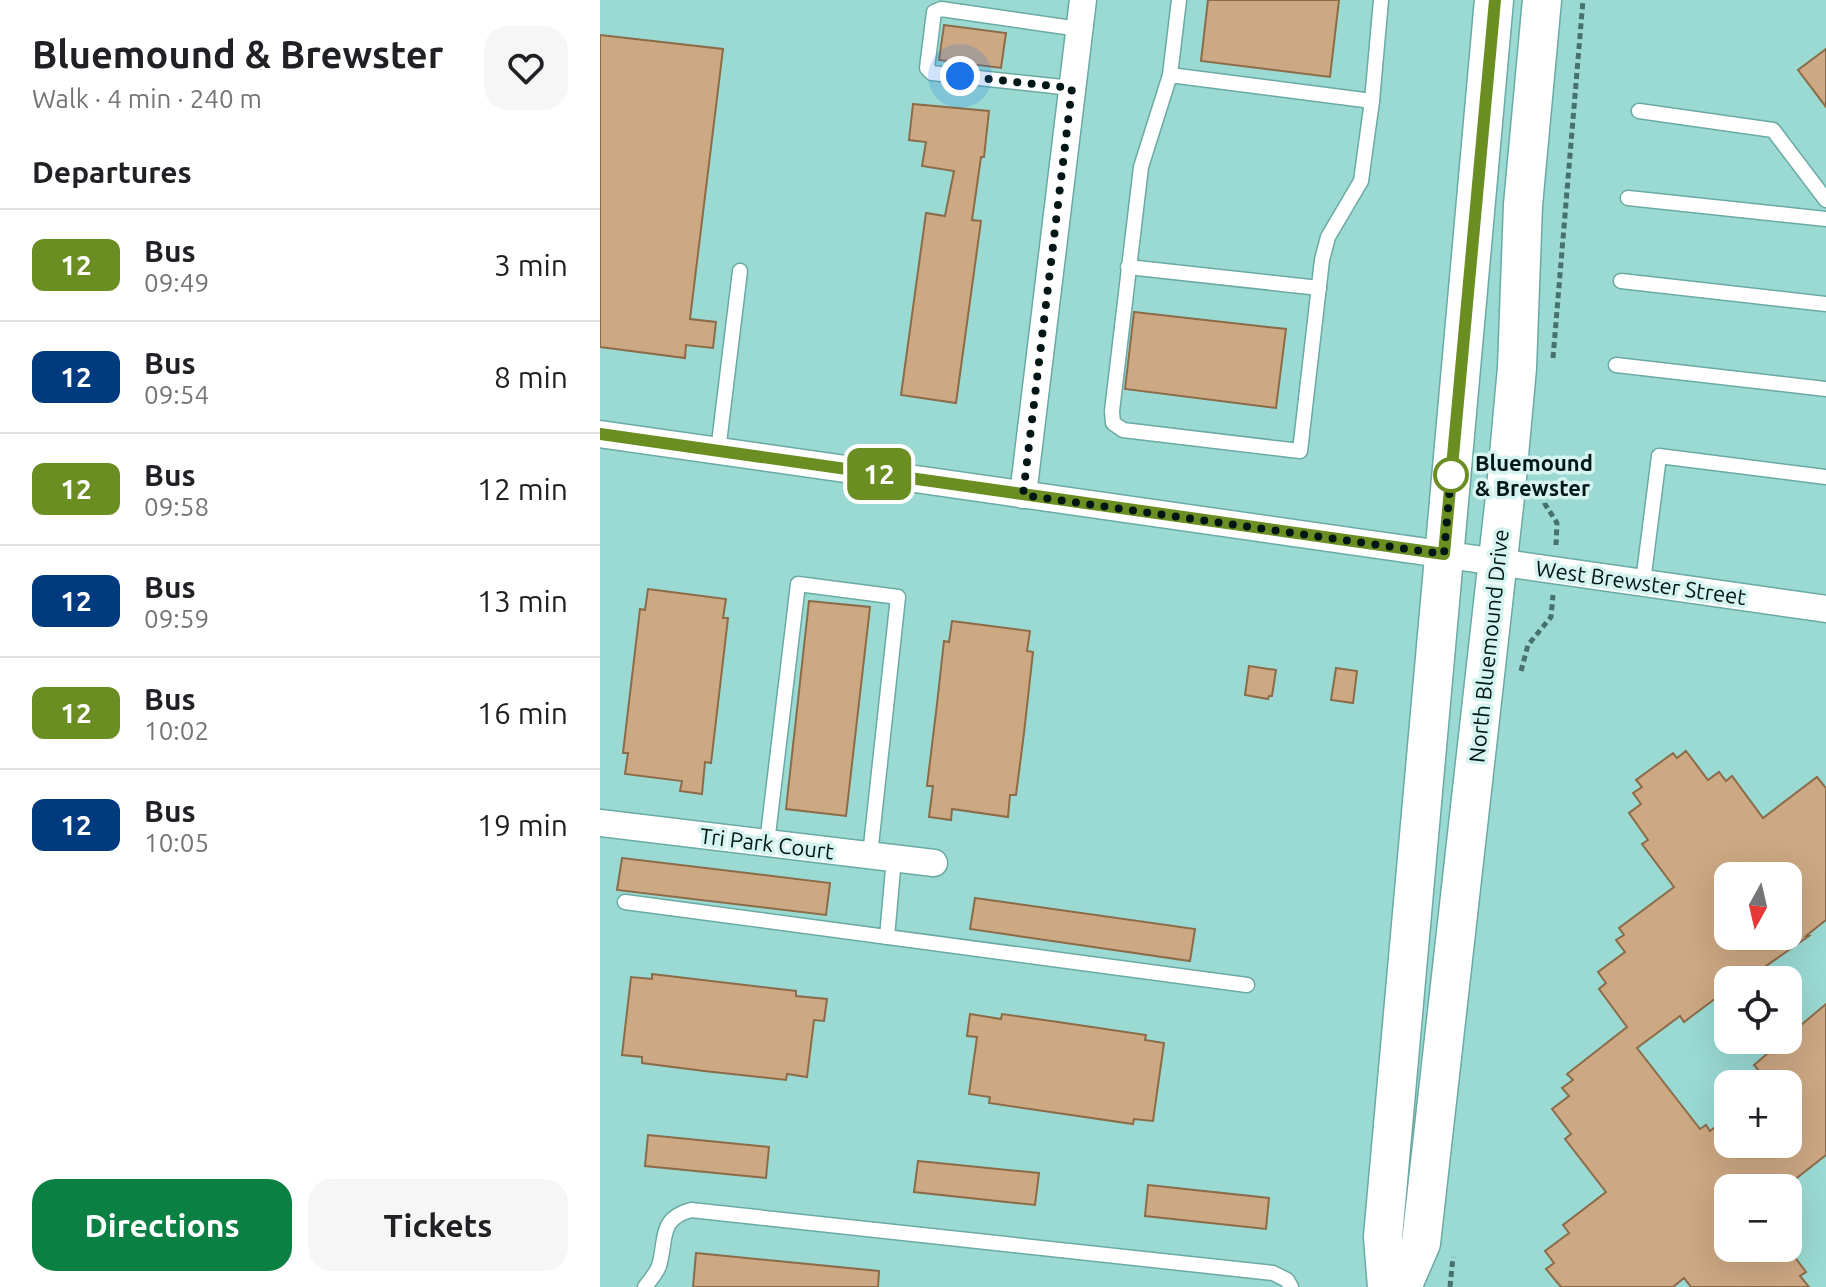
<!DOCTYPE html>
<meta charset="utf-8">
<style>
:root{--surface:#fff;--page:#f6f6f6;--text:#202124;--muted:#757577;--line:#e0e0e0;--accent:#0b8043}
body{margin:0;font-family:Ubuntu,sans-serif;background:var(--page);color:var(--text);height:100vh;display:flex;flex-direction:column;font-size:30px;white-space:nowrap}
*{box-sizing:border-box;margin:0}
p{font-size:26px;color:var(--muted)}
.icon{flex:none;width:44px;height:44px;fill:none;stroke:currentColor;stroke-width:2;stroke-linecap:round;stroke-linejoin:round}
.map{position:relative;flex:1;overflow:hidden}
.details{display:flex;flex-direction:column;background:var(--surface);width:600px}
.details>*{flex:none}
.badge{padding:0 16px;border-radius:12px;font-size:28px;line-height:52px}
.needle{width:52px;rotate:188deg}
.tools{position:absolute;left:1114px;top:862px;display:grid;gap:16px}
.tools a{display:grid;place-items:center;width:88px;height:88px;border-radius:16px;background:var(--surface);box-shadow:0 8px 32px #0002;font-size:40px}
.you{position:absolute;width:40px;height:40px;margin:-20px;border:6px solid #fff;border-radius:50%;background:#1a73e8;box-shadow:0 0 0 12px #1a73e833}
.map>.badge{position:absolute;translate:-50% -50%;box-shadow:0 0 0 4px #fff}
h2{padding:0 32px;font-size:30px;line-height:72px}
.round{display:grid;place-items:center;flex:none;width:84px;height:84px;border-radius:24px;background:var(--page)}
.headline{display:flex;align-items:center;justify-content:space-between;height:136px;padding:0 32px}
h1{font-size:38px;font-weight:600;line-height:60px}
.cta{display:flex;gap:16px;margin-top:auto;padding:16px 32px}
.cta a{flex:1;height:92px;border-radius:24px;background:var(--accent);color:#fff;font-size:32px;font-weight:600;line-height:92px;text-align:center}
.cta a+a{background:var(--page);color:var(--text)}
ul{padding:0;list-style:none}
li{display:flex;align-items:center;gap:24px;height:112px;padding:0 32px;border-top:2px solid var(--line)}
li div{flex:1}
li b{display:block;font-size:30px}
li em{font-style:normal}
li .badge{min-width:88px;font-weight:700;text-align:center}
main{display:flex;flex:1;min-height:0}
.map>svg:first-child{display:block}
.building{fill:#cca883;stroke:#8c6b48;stroke-width:2;fill-rule:evenodd}
.lines{fill:none;stroke-linecap:round;stroke-linejoin:round}
.service-casing{stroke:#6baaa3;stroke-width:17}
.minor-casing{stroke:#6baaa3;stroke-width:29}
.secondary-casing{stroke:#6baaa3;stroke-width:41}
.path{stroke:#47716d;stroke-width:5;stroke-dasharray:6 4;stroke-linecap:butt}
.service{stroke:#fff;stroke-width:14}
.minor{stroke:#fff;stroke-width:26}
.secondary{stroke:#fff;stroke-width:38}
.line-casing{stroke:#fff;stroke-width:18}
.line{stroke:#6b8e23;stroke-width:12}
.walk{stroke:#001715;stroke-width:8;stroke-dasharray:0 14.4}
.stop-dot{fill:#fff;stroke:#6b8e23;stroke-width:4}
.labels{text-anchor:middle;dominant-baseline:central;stroke-width:7;stroke-linejoin:round;paint-order:stroke}
.stop-label{font-size:22px;font-weight:bold;fill:#001715;stroke:#d5f4f0;text-anchor:start}
.street-label{font-size:22px;fill:#001715;stroke:#d5f4f0}
</style>
<main>
<section class="details">
<div class="headline"><div><h1>Bluemound &amp; Brewster</h1><p>Walk · 4 min · 240 m</p></div><a class="round"><svg class="icon" aria-label="heart" viewBox="0 0 24 24"><path d="M12 20l-8-8c-3-5 5-10 8-4 3-6 11-1 8 4z"/></svg></a></div>
<h2>Departures</h2>
<ul>
<li><span class="badge" style="background:#6b8e23;color:#fff">12</span><div><b>Bus</b><p>09:49</p></div><em>3 min</em></li>
<li><span class="badge" style="background:#003b80;color:#fff">12</span><div><b>Bus</b><p>09:54</p></div><em>8 min</em></li>
<li><span class="badge" style="background:#6b8e23;color:#fff">12</span><div><b>Bus</b><p>09:58</p></div><em>12 min</em></li>
<li><span class="badge" style="background:#003b80;color:#fff">12</span><div><b>Bus</b><p>09:59</p></div><em>13 min</em></li>
<li><span class="badge" style="background:#6b8e23;color:#fff">12</span><div><b>Bus</b><p>10:02</p></div><em>16 min</em></li>
<li><span class="badge" style="background:#003b80;color:#fff">12</span><div><b>Bus</b><p>10:05</p></div><em>19 min</em></li>
</ul>
<div class="cta"><a>Directions</a><a>Tickets</a></div>
</section>
<div class="map">
<svg width="1226" height="1287" viewBox="0 0 1226 1287">
<rect width="100%" height="100%" fill="#9adad3"/>
<!-- building -->
<g class="building">
<polygon points="608,0 739,0 730,77 601,61"/>
<polygon points="344,25 406,33 401,68 339,60"/>
<polygon points="0,35 123,49 90,319 116,322 113,348 86,345 85,358 0,347"/>
<polygon points="1226,49 1226,107 1198,70"/>
<polygon points="313,104 389,111 384,157 381,157 372,220 381,221 356,403 301,395 326,213 345,216 354,171 322,166 326,142 309,140"/>
<polygon points="534,312 686,329 676,408 525,389"/>
<polygon points="48,589 126,599 123,618 128,618 111,763 105,762 102,794 80,791 82,781 25,774 28,753 23,753 40,609 45,610"/>
<polygon points="209,601 270,607 246,816 186,809"/>
<polygon points="352,621 430,631 427,651 433,652 424,733 416,795 410,795 408,817 352,809 351,820 329,817 333,786 327,786 337,704 344,641 349,642"/>
<polygon points="649,666 676,670 672,696 669,696 668,699 645,695"/>
<polygon points="736,668 757,671 753,703 731,700"/>
<path d="M 1086,751 L 1108,780 L 1119,772 L 1126,781 L 1132,776 L 1163,818 L 1217,777 L 1226,788 L 1226,920 L 1206,936 L 1209,936 L 1146,980 L 1128,980 L 1128,989 L 1084,1022 L 1080,1016 L 1037,1048 L 1100,1129 L 1106,1125 L 1110,1131 L 1128,1117 L 1128,1144 L 1188,1144 L 1188,1084 L 1170,1084 L 1154,1065 L 1183,1040 L 1188,1040 L 1188,1036 L 1226,1004 L 1226,1155 L 1184,1188 L 1128,1188 L 1128,1248 L 1188,1248 L 1206,1272 L 1200,1276 L 1209,1287 L 1091,1287 L 1084,1278 L 1073,1287 L 961,1287 L 946,1269 L 954,1263 L 945,1251 L 969,1233 L 963,1225 L 1006,1192 L 965,1139 L 971,1134 L 952,1109 L 969,1096 L 962,1088 L 973,1080 L 967,1074 L 1027,1027 L 999,989 L 1006,983 L 998,972 L 1025,952 L 1016,940 L 1024,935 L 1019,928 L 1074,887 L 1042,844 L 1048,840 L 1029,813 L 1041,804 L 1033,793 L 1042,787 L 1036,780 L 1073,753 L 1077,758 ZM 1128,876 L 1188,876 L 1188,936 L 1128,936 Z"/>
<polygon points="22,858 230,883 226,915 17,890"/>
<polygon points="375,898 595,929 590,961 370,929"/>
<polygon points="52,974 196,991 196,996 227,999 224,1021 214,1020 207,1077 187,1074 186,1080 104,1071 42,1063 42,1057 22,1055 31,977 52,979"/>
<polygon points="370,1014 401,1019 402,1014 465,1023 546,1035 545,1040 564,1043 553,1121 534,1119 533,1124 471,1115 389,1103 390,1097 369,1094 377,1037 367,1036"/>
<polygon points="48,1135 169,1147 166,1178 45,1166"/>
<polygon points="318,1161 439,1173 435,1205 314,1192"/>
<polygon points="548,1185 669,1198 666,1229 545,1216"/>
<polygon points="96,1253 279,1271 278,1287 93,1287"/>
</g>
<g class="lines">
<defs>
<g id="service">
<polyline points="579,0 570,75 772,101 781,0"/>
<polyline points="570,75 541,167 512,411 513,423 523,430 700,451 722,260 728,237 761,181 772,101"/>
<polyline points="472,88 332,73 327,68 334,12 341,9 479,29"/>
<polyline points="1039,111 1173,130 1226,200"/>
<polyline points="1028,198 1226,219"/>
<polyline points="528,267 719,288"/>
<polyline points="1021,281 1226,304"/>
<polyline points="1016,365 1226,389"/>
<polyline points="118,451 140,271"/>
<polyline points="1043,582 1059,456 1226,477"/>
<polyline points="167,843 198,584 298,597 270,855"/>
<polyline points="25,902 647,985"/>
<polyline points="287,937 294,858"/>
<path d="M 45,1287 C 50,1280 56,1274 59,1266 C 67,1239 58,1219 91,1210 L 673,1273 L 687,1280 L 691,1287"/>
</g>
<g id="minor">
<polyline points="0,434 1226,609"/>
<polyline points="423,495 483,0"/>
<polyline points="0,823 334,863"/>
</g>
<g id="secondary">
<polyline points="787,1287 783,1237 894,0"/>
<polyline points="802,1287 821,1243 906,488 917,368 923,205 942,0"/>
</g>
</defs>
<!-- service casing -->
<use href="#service" class="service-casing"/>
<!-- minor casing -->
<use href="#minor" class="minor-casing"/>
<!-- secondary casing -->
<use href="#secondary" class="secondary-casing"/>
<!-- path -->
<g class="path">
<polyline points="953,358 983,0"/>
<polyline points="942,483 945,504 957,523 956,545"/>
<polyline points="921,671 928,645 951,617 953,595"/>
<polyline points="850,1287 853,1257"/>
</g>
<!-- service -->
<use href="#service" class="service"/>
<!-- minor -->
<use href="#minor" class="minor"/>
<!-- secondary -->
<use href="#secondary" class="secondary"/>
</g>
<g class="lines">
<defs>
<polyline id="line" points="0,434 844,554 895,0"/>
</defs>
<!-- line casing -->
<use href="#line" class="line-casing"/>
<!-- line -->
<use href="#line" class="line"/>
<!-- walk -->
<polyline class="walk" points="360,76 472,88 423,495 844,554 851,475"/>
</g>
<!-- markers -->
<circle class="stop-dot" cx="851" cy="475" r="16"/>
<g class="labels">
<!-- stop labels -->
<g class="stop-label">
<text x="875" y="462">Bluemound<tspan x="875" dy="25">&amp; Brewster</tspan></text>
</g>
<!-- street labels -->
<g class="street-label">
<text transform="translate(1041 582) rotate(8)">West Brewster Street</text>
<text transform="translate(888 646) rotate(-84)">North Bluemound Drive</text>
<text transform="translate(167 843) rotate(7)">Tri Park Court</text>
</g>
</g>
</svg>
<div class="tools">
<a><svg class="needle" viewBox="-14 -14 28 28"><path d="M0-13l5 13h-10z" fill="#e53935"/><path d="M0 13l5-13h-10z" fill="#757577"/></svg></a>
<a><svg class="icon" aria-label="locate" viewBox="0 0 24 24"><circle cx="12" cy="12" r="6"/><path d="M12 2v4M12 18v4M2 12h4M18 12h4"/></svg></a>
<a>+</a>
<a>−</a>
</div>
<div class="you" style="left:360px;top:76px"></div>
<b class="badge" style="left:279px;top:474px;background:#6b8e23;color:#fff">12</b>
</div>
</main>
